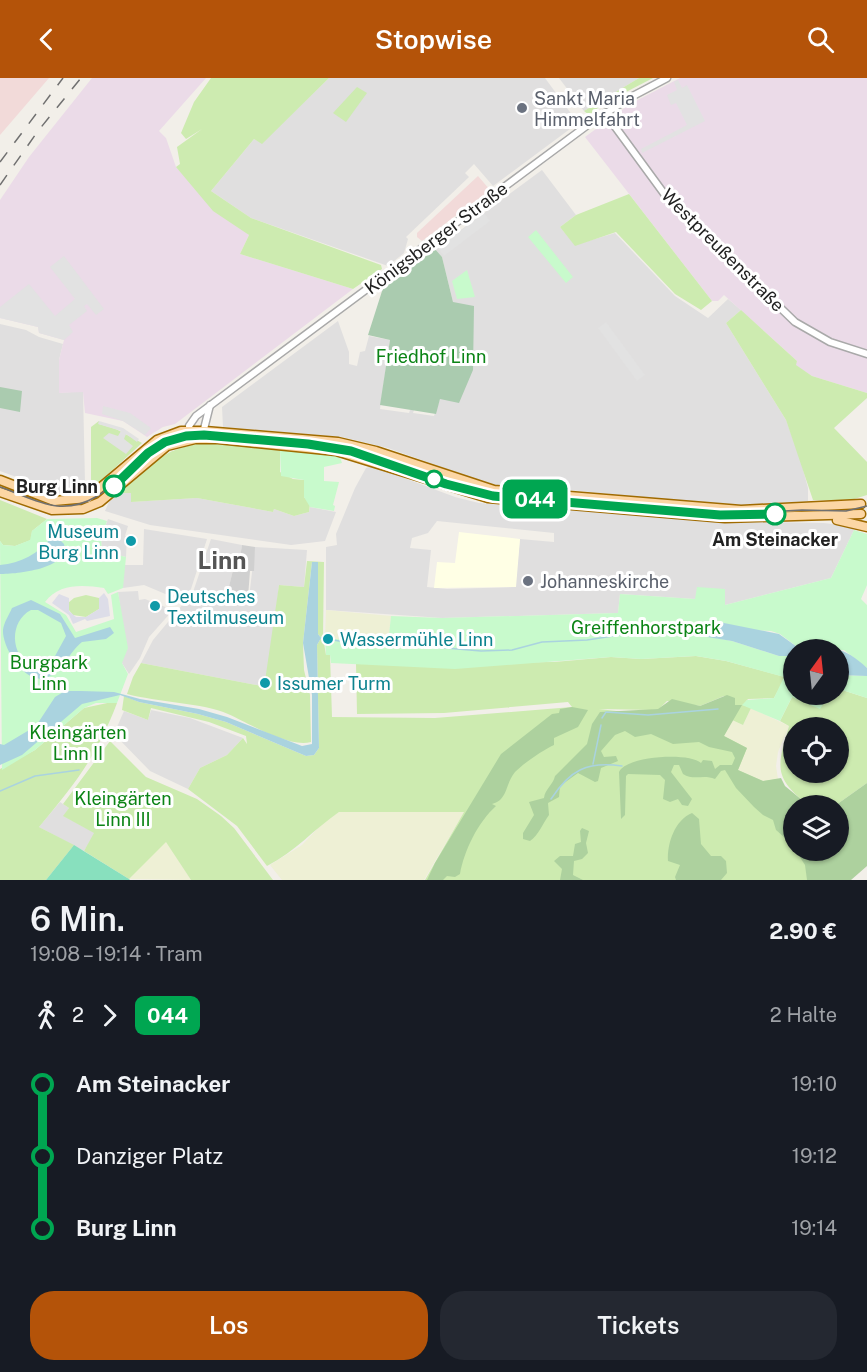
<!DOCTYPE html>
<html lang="de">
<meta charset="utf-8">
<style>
:root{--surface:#171b24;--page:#242831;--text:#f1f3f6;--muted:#9ea1a6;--accent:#b45309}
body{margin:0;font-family:"Public Sans",sans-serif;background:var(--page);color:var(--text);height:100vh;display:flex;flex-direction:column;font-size:22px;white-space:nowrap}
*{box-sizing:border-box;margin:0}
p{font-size:20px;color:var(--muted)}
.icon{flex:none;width:33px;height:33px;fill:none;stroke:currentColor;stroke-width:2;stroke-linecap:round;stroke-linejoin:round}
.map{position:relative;height:802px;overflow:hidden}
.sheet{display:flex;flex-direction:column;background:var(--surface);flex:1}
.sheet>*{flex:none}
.badge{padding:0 12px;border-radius:9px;font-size:21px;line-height:39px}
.needle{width:39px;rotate:15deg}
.controls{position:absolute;left:783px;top:561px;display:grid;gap:12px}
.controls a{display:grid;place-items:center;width:66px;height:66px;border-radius:50%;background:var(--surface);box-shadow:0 2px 4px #0004;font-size:30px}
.map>.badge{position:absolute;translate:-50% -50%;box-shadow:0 0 0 3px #fff}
.legs{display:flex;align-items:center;gap:9px;height:66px;padding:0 30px;font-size:20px}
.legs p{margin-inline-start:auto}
.summary{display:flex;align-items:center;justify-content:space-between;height:102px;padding:0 30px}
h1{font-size:33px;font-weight:600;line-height:45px}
.primary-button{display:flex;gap:12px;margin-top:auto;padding:12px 30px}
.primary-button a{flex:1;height:69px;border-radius:24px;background:var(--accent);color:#fff;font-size:24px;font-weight:600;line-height:69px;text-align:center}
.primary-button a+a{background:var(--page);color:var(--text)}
ul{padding:0 30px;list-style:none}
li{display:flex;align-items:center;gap:21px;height:72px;font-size:22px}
li i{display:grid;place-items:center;width:9px;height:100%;margin:0 8px;background:currentColor}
li i::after{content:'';width:15px;height:15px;margin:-8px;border:4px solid;border-radius:50%;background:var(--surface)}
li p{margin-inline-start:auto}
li:first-child i{background:linear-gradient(#0000 50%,currentColor 0)}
li:last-child i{background:linear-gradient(currentColor 50%,#0000 0)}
header{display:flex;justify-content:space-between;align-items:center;height:78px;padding:0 30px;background:var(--accent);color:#fff;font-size:27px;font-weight:600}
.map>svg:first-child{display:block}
.residential{fill:#e0dfdf;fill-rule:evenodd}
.commercial{fill:#f2dad9}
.industrial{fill:#ebdbe8}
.education{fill:#ffffe5}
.religious{fill:#d0d0d0}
.farmland{fill:#eef0d5}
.grass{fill:#cdebb0;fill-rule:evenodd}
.forest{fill:#add19e}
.cemetery{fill:#aacbaf}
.park{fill:#c8facc}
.pitch{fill:#88e0be}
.parking{fill:#e2e2e2}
.plaza{fill:#dddde8}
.water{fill:#aad3df;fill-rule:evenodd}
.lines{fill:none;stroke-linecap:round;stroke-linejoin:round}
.stream{stroke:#aad3df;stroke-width:1.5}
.minor-casing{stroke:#a9a9a9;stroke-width:9}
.major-casing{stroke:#a06b00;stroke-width:11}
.minor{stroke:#fff;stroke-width:6}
.major{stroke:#fcd6a4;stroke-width:8}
.tram{stroke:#707070;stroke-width:1.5}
.rail{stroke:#707070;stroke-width:1.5;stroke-dasharray:12 12;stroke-linecap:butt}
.line-1-casing{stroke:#fff;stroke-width:14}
.line-1{stroke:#00a651;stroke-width:9}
.worship-dot{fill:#6b7280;stroke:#fff;stroke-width:2}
.stop-1-dot{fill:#fff;stroke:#00a651;stroke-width:3}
.culture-dot{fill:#0f9aa8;stroke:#fff;stroke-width:2}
.labels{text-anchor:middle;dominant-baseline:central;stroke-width:6;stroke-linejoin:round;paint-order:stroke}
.worship-label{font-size:18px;fill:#5b616d;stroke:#fff;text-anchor:start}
.street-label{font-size:18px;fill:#222;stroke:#fff}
.park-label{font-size:18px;fill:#0c8416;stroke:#fff}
.stop-label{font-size:18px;font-weight:bold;fill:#222;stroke:#fff;text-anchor:end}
.culture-label{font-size:18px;fill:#0d838f;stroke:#fff;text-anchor:start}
.district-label{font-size:24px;font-weight:bold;fill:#555;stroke:#fff}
</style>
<header><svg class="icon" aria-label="back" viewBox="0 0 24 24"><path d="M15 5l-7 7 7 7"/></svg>Stopwise<svg class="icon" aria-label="search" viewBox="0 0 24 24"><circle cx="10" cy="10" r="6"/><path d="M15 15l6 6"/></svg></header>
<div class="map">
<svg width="867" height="802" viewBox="0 0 867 802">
<rect width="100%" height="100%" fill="#f2efe9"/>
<!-- residential -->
<g class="residential">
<polygon points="329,0 545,0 578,45 493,108 474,86 465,95 469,99 406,159 408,161 404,175 388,188 251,140 211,113 254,61 262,65"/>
<polygon points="559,0 639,0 584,33"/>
<polygon points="542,92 576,137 560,149 575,167 615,155 675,218 708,240 728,221 741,232 726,245 786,342 800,380 808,410 808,423 729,428 540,409 538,412 495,408 388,370 342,359 223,349 222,329 338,243 349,274 349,286 357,288 360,274 365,273 369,258 390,262 380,331 409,335 410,332 414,332 413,335 434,338 440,321 453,224 442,179 435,171"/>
<polygon points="0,246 26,252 39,259 63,266 59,282 59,315 83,313 85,405 84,409 66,417 0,393"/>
<path d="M 372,388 L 455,419 L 479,425 L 708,443 L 824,445 L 848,448 L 854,452 L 831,500 L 725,527 L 725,511 L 695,521 L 620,516 L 618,535 L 442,540 L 326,532 L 326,469 L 337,467 L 336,456 L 355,410 L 366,390 ZM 437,443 L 554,455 L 554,464 L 520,461 L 515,509 L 447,511 L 427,509 L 431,472 L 410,470 L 412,460 L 428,455 Z"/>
<polygon points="131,414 131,424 197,420 273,434 274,431 294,438 309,434 310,429 336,434 325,463 291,467 150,447 105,433 109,424 119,415"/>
<polygon points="108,441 128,448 125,458 127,458 126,479 102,473 101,460"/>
<polygon points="144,451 207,461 191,511 182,523 144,507 123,510 123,487 143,487"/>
<polygon points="211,461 242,467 238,492 233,492 227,518 249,520 255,469 307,472 304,509 279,507 267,609 141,585 153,562 193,514"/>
<polygon points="138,513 139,522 145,521 173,532 149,559 140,580 129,596 122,585 122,541 118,514"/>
<polygon points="151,632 190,640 243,660 227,677 200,690 188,711 150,693 114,656 124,633 148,642"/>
<polygon points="60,724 69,730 64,738 95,755 84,773 39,749"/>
</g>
<!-- commercial -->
<g class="commercial">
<polygon points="0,0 49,0 0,57"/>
<polygon points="478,98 490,112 422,163 417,159 417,155"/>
</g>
<!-- industrial -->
<g class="industrial">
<polygon points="92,0 206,0 159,53 166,60 176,89 249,157 240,176 353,211 175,346 163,349 147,359 123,343 85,335 83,314 59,315 59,282 64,262 39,255 38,249 0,240 0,122 29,79"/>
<polygon points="680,0 867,0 867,315 812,298 795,287 797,283 724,217 718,223 712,223 585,59 630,26"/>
</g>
<!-- education -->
<polygon class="education" points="459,454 520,461 516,509 434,510 437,484 455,485"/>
<!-- religious -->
<polygon class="religious" points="242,467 255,469 254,493 250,493 248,519 227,517 233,492 238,492"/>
<!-- farmland -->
<g class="farmland">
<polygon points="326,532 391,538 388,566 325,560"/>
<polygon points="751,630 789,648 778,674 776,688 778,701 763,703 738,692 724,658 732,642 743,647"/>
<polygon points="339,734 464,734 424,802 282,802 270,787 302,767 323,745"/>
<polygon points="166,763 191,802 129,801 155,772"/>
</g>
<!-- grass -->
<g class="grass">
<polygon points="211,0 329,0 262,66 254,61 211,113 251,140 381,187 382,191 353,211 240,176 249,157 213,133 176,89 180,86 177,69 202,51 186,61 181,55 194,24"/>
<polygon points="639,0 653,0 603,26 589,37 584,33"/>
<polygon points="357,9 367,15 346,44 333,35"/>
<polygon points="629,116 712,223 701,232 675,216 616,154 575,168 560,149 576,137"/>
<polygon points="741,232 797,283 796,287 812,298 867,315 867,320 834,350 867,384 867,417 848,423 813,422 786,342 726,245"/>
<polygon points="99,343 99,346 116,351 142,365 95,408 95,404 91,403 91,349"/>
<path d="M 204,365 L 280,371 L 280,394 L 293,401 L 304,402 L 304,419 L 310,426 L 309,434 L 294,438 L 274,431 L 273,434 L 197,420 L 131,424 L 131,415 L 119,415 C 148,388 163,370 204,365 Z"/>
<polygon points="0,422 47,441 32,453 31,462 15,468 3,467 0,463"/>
<path d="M 307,483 L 324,484 L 323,559 L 326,577 L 330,577 L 332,639 L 435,640 L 572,629 L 568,624 L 444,635 L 357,636 L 356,586 L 554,584 L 611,579 L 641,581 L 696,578 L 726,583 L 785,599 L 774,620 L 748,621 L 743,627 L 751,630 L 743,647 L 732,642 L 724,658 L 747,670 L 738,692 L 763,703 L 778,701 L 794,728 L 794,772 L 818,773 L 818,802 L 425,802 L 464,734 L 339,734 C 314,751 295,774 267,788 L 237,748 L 188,711 L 200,690 L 227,677 L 243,660 L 247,666 L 246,658 L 209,644 L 151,630 L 148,642 L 122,632 L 124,618 L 139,624 L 198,636 L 226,644 L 306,678 L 314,677 L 319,670 L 317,567 L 321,560 L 318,556 L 318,485 L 312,484 L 303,565 L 304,592 L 310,617 L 311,664 C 287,670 249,645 228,636 C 204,625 156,624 127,616 L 133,599 L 141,585 L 267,609 L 268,604 L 265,603 L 279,507 L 304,509 ZM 724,618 L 735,627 L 625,634 L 599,631 L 652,632 L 659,631 L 667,623 L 700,628 Z"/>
<polygon points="86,517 99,520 99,531 86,539 73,537 68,531 68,525 74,520"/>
<path d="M 839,611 L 867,620 L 867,705 L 836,727 L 808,727 C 773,699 777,689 789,648 L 780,643 L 792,619 L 828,620 L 829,617 L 838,616 ZM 794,650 L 838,650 L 838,694 L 794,694 Z"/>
<path d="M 112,624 L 117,625 C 97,678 75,706 39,749 L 74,767 L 46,802 L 0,802 L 0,691 L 35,672 L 84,630 Z"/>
<polygon points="110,663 146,699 197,721 221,738 234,750 273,802 191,802 166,764 129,801 84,773 94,755 63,738 69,730 63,726"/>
</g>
<!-- forest -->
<g class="forest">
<path d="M 727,617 L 735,620 L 735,627 L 742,627 L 724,658 L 747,670 L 738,692 L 763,703 L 781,700 L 785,708 L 808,727 L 794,728 L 793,767 L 776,752 L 773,742 L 763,737 L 754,729 L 736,710 L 725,692 L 721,693 L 715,701 C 703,696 694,703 683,696 L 679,687 L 674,687 L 671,694 L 692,721 L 688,728 L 682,727 L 678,721 L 670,724 L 663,721 L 665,702 L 660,697 L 628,696 L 626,698 L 625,737 L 621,741 L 619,694 C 626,678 689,674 701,685 L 703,682 L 712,683 L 715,691 L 720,687 L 732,687 L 735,680 L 732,674 L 709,669 L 699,664 L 673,666 L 651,656 L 635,659 L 625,653 L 615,657 L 601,673 L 604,679 L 616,678 L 618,683 L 601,690 L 598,703 L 595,704 L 578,695 L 560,708 L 559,719 L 548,725 L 549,737 C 543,745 538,758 530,763 L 523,761 L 523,755 L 534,737 L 529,724 L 544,720 C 545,711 553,707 555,698 L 587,666 L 592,646 L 600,634 L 658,631 L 672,621 L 700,628 Z"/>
<path d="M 572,629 L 588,632 L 578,649 L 554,660 L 554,667 C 543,672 524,685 515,694 C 505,706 508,722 492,726 L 496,728 C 478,744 464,773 460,796 L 455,799 L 447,798 L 443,802 L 427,802 L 435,785 L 501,676 L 552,636 L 559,635 L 560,631 Z"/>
<polygon points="867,705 867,788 851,802 807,802 805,787 796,773 838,772 838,728 836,727"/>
<path d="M 692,735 L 699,741 L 701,766 L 711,778 L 721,778 L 726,783 L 727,795 L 721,802 L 676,802 L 675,799 L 680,787 L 668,783 C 667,765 675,742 692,735 Z"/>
<polygon points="582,750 589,753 586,765 588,775 582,781 574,783 573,797 583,802 560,802 562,791 554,783 560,778 573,778 575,766 581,764 580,753"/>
</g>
<!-- cemetery -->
<g class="cemetery">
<polygon points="435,171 442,179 453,224 474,228 473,292 459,325 440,321 436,336 380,327 390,262 368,257 383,210"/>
<polygon points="0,309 22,313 20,334 0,330"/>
</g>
<!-- park -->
<g class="park">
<polygon points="536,152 573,199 566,205 528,159"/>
<polygon points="467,192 475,219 457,221 452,203"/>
<polygon points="280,371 340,379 342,385 324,389 324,403 339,404 333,427 335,428 334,433 310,429 304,419 304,402 281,398"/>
<path d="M 97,440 L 107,443 L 101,460 L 102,473 L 126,479 L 123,510 L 108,516 L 104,510 C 83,507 59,505 45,524 L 66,537 L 76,554 L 114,541 L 111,517 L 118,514 L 128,570 L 122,585 L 128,596 L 117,625 L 96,625 L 84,630 L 35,672 L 2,692 L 0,463 L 3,467 L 15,468 L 30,462 L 32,453 L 47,441 Z"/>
<polygon points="854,452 867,456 867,507 861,521 867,527 867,590 844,572 800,571 780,556 771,553 750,552 719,544 684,554 732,563 779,578 793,578 794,616 829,617 820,631 792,619 780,643 742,627 747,622 774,620 784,599 726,583 696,578 641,581 611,579 455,591 331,585 330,577 326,577 325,560 388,566 391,538 442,540 618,535 620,516 695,521 697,509 725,511 725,527 831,500"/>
<polygon points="838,597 867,598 867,620 839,611"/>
</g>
<!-- pitch -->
<polygon class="pitch" points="74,767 129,801 130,802 46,802"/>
<!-- parking -->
<g class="parking">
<polygon points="678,2 682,10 687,7 705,43 642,75 641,71 687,47 676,25 671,27 667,17 677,12 674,4"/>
<polygon points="484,135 490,143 444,178 438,170"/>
<polygon points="64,178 104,231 96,237 87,226 84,228 87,233 69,247 73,254 64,262 39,255 38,249 0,240 0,229 29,206 55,238 75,221 50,189"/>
<polygon points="606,244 645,297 637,303 598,250"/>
<polygon points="103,328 130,335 151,350 145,357 123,343 102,336"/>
<polygon points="99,343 123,350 139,361 137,364 126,356 124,361 133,368 126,376 103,360 109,355 118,358 121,353 98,346"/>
</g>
<!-- plaza -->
<polygon class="plaza" points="104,515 108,521 110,538 87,543 85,541 73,546 69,537 52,525 59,516 69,520 69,533 76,539 86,539 99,531 99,520"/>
<!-- water -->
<g class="water">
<path d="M 51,460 L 59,461 L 64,466 C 70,491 17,496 0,496 L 0,487 C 21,485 38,476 51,460 Z"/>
<polygon points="312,484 318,484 318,556 321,560 317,567 319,670 314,677 306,678 226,644 198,636 139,624 120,617 82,626 22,677 0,687 0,666 4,667 36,648 55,619 65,613 81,613 114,614 140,621 199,631 227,639 302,668 312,666 312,617 303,565"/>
<path d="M 31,522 L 60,536 L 75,560 L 110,549 L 114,555 L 106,561 L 82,564 C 69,574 63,594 45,600 C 24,606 2,569 3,552 C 4,544 9,537 12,530 ZM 31,532 L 38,532 L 61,545 L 66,558 L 55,578 L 32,588 C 10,578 9,543 31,532 Z"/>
<polygon points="719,544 779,556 800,571 794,572 793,578 779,578 732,563 682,555"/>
<path d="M 831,570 C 847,573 855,579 867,590 L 867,598 L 839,597 L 838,572 L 827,571 Z"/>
</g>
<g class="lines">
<!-- stream -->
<g class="stream">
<polyline points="321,560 369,568 422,568 481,573 512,572 542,564 587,562 646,553 683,555"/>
<polyline points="602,640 606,634 648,637 718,631"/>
<polyline points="593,686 601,647"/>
<polyline points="0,713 35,698 79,692"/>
<path d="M 551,721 C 570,692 587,683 622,688"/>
</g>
<defs>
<g id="minor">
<polyline points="605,35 668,121 795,244 830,264 867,276"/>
<polyline points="203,355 210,327"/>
<polyline points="191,356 189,348 196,338 589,46 631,19 667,0"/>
</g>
<g id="major">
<polyline points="0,402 54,423 88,420 157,362 181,353 205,353 338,364 376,373 494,412 741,432 861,426"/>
<polyline points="0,414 52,432 83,431 100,424 167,368 195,361 218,361 336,373 488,420 725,440 861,436"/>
<polyline points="837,442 867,449"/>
</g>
</defs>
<!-- minor casing -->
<use href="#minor" class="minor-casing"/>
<!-- major casing -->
<use href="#major" class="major-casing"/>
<!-- minor -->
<use href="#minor" class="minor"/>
<!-- major -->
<use href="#major" class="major"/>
<!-- tram -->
<path class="tram" d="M 0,409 C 18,415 38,426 57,428 C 117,433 133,359 196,355 C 250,357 309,359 362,373 C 406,384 448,408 493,416 L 732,436 L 802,432 L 846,433 L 867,428"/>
<!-- rail -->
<g class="rail">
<polyline points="0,84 63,0"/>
<polyline points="0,107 38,53 81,0"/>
</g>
</g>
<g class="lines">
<defs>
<polyline id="line-1" points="114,408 148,375 165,364 186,358 204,357 308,366 351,373 446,406 493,418 720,437 775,436"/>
</defs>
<!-- line-1 casing -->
<use href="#line-1" class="line-1-casing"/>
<!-- line-1 -->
<use href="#line-1" class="line-1"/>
</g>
<!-- markers -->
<g class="worship-dot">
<circle cx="522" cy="30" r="6"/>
<circle cx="528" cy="503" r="6"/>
</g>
<g class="stop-1-dot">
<circle cx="434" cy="401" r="8"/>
<circle cx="114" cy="408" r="10"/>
<circle cx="775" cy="436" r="10"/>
</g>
<g class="culture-dot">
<circle cx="131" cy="463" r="6"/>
<circle cx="155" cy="528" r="6"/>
<circle cx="328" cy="561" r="6"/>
<circle cx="265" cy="605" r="6"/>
</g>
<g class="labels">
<!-- worship labels -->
<g class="worship-label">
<text x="534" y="20">Sankt Maria<tspan x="534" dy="21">Himmelfahrt</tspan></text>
<text x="540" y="503">Johanneskirche</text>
</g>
<!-- street labels -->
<g class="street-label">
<text transform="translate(436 160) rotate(-37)">Königsberger Straße</text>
<text transform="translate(723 172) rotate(45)">Westpreußenstraße</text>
</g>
<!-- park labels -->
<g class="park-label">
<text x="431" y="278">Friedhof Linn</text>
<text x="646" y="549">Greiffenhorstpark</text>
<text x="49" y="584">Burgpark<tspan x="49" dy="21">Linn</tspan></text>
<text x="78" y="654">Kleingärten<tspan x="78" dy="21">Linn II</tspan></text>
<text x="123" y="720">Kleingärten<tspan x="123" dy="21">Linn III</tspan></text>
</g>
<!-- stop labels -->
<g class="stop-label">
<text x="98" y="408">Burg Linn</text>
<text x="775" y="461" text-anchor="middle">Am Steinacker</text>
</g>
<!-- culture labels -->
<g class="culture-label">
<text x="119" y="453" text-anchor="end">Museum<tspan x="119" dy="21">Burg Linn</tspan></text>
<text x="167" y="518">Deutsches<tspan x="167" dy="21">Textilmuseum</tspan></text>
<text x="340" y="561">Wassermühle Linn</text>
<text x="277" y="605">Issumer Turm</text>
</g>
<!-- district labels -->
<g class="district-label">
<text x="222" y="482">Linn</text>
</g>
</g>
</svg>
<div class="controls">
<a><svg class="needle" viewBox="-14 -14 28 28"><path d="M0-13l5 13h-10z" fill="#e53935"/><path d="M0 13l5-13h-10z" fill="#9ea1a6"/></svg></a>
<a><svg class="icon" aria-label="locate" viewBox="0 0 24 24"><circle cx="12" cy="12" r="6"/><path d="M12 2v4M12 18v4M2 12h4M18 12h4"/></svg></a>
<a><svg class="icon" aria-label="layers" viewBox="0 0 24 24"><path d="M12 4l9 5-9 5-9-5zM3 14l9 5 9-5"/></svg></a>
</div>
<b class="badge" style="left:535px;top:421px;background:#00a651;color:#fff">044</b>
</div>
<section class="sheet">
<div class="summary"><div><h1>6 Min.</h1><p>19:08 – 19:14 · Tram</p></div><b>2.90 €</b></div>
<div class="legs"><svg class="icon" aria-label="walk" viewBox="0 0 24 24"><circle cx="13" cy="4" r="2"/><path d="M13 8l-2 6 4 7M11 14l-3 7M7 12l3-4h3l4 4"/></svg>2<svg class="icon" aria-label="forward" viewBox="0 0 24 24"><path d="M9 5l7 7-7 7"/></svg><b class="badge" style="background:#00a651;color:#fff">044</b><p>2 Halte</p></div>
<ul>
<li><i style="color:#00a651"></i><b>Am Steinacker</b><p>19:10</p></li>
<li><i style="color:#00a651"></i><span>Danziger Platz</span><p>19:12</p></li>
<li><i style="color:#00a651"></i><b>Burg Linn</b><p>19:14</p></li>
</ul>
<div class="primary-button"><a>Los</a><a>Tickets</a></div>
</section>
